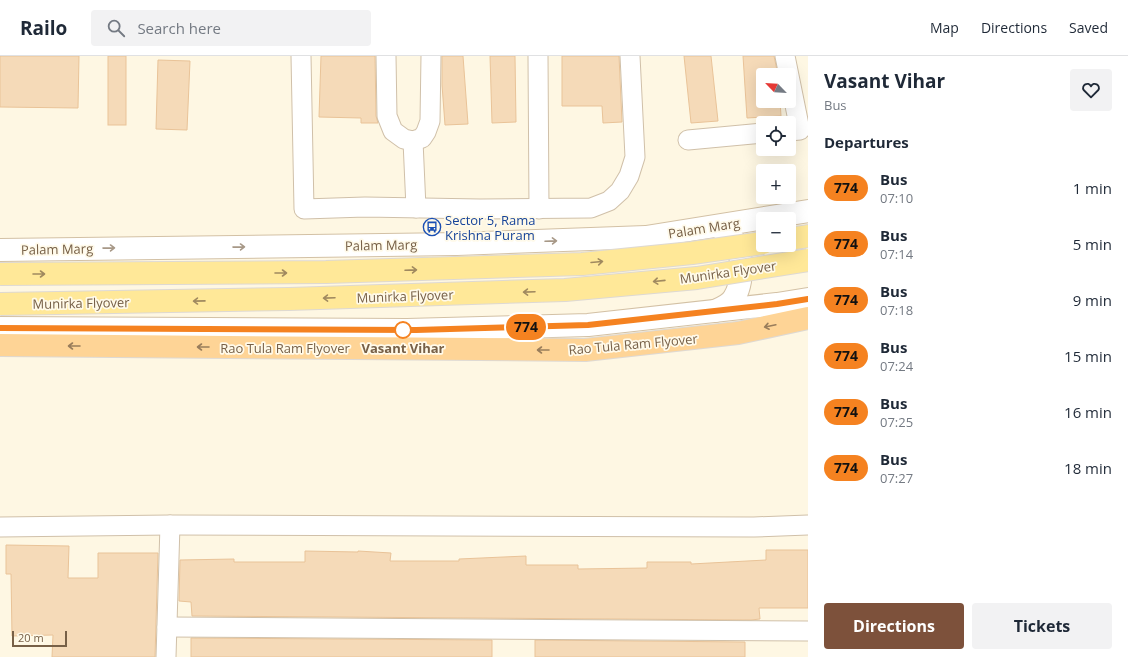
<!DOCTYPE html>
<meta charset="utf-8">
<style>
:root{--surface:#fff;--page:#f2f2f3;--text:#1f2937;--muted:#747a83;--line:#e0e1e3;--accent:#7d513b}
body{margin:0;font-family:"Open Sans",sans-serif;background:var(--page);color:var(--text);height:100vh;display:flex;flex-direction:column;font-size:15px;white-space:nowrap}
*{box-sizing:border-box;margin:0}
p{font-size:13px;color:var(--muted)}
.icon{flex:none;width:22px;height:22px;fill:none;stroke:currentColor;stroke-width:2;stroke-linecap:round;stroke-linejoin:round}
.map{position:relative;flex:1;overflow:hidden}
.drawer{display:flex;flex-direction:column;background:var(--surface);width:320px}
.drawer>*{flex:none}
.badge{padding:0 8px;border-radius:13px;font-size:14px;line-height:26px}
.needle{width:26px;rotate:295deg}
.fabs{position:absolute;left:756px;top:12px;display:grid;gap:8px}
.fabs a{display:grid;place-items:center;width:40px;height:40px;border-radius:4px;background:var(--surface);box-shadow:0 4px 16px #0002;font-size:20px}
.scale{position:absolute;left:12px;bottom:10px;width:55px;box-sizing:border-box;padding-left:4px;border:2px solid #776047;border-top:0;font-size:11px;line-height:14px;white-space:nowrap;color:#776047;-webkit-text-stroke:3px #fffaea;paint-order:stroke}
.map>.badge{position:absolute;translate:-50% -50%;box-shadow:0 0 0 2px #fff}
h2{padding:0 16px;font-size:15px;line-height:36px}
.round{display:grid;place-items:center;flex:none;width:42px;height:42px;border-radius:4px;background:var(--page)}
.summary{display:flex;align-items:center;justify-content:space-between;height:68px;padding:0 16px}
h1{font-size:19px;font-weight:700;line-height:30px}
.primary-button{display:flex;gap:8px;margin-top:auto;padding:8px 16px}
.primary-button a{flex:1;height:46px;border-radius:4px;background:var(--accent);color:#fff;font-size:16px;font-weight:700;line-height:46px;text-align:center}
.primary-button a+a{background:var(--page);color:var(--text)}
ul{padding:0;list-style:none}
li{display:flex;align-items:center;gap:12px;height:56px;padding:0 16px}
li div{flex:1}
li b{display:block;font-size:15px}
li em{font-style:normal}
li .badge{min-width:44px;font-weight:700;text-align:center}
header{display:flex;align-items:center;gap:24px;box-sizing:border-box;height:56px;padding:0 20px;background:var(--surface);border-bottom:1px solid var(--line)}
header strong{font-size:19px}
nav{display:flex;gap:22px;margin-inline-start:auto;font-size:14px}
.search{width:280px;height:36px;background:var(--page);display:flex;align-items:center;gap:10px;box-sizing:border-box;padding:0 14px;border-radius:4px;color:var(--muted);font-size:15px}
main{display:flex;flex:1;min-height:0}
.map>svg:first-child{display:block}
.building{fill:#f5dab8;stroke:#e9c398}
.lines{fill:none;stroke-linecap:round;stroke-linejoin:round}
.minor-casing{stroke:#d0c0a9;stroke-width:21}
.secondary-casing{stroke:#d3c1a5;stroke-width:24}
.primary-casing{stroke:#ded9d3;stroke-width:24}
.trunk-casing{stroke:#ded9d3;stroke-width:24}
.minor{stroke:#fff;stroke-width:19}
.secondary{stroke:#fff;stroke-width:22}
.primary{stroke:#ffe898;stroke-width:22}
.trunk{stroke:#fed496;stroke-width:22}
.primary-bridge-casing{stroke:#ded9d3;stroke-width:24;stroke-linecap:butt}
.primary-bridge{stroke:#ffe898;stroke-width:22}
.oneway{stroke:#a79887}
.oneway2{stroke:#a0895f}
.oneway3{stroke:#997d5b}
.line-casing{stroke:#fff;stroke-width:9}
.line{stroke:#f58220;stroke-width:6}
.stop-dot{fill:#fff;stroke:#f58220;stroke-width:2}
.labels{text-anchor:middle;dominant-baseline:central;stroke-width:3.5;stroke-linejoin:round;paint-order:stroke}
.transit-label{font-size:13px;fill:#164399;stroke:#fffaea;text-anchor:start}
.street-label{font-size:13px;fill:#776047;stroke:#fffaea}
.stop-label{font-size:13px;font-weight:bold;fill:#776047;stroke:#fffaea}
</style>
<header>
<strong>Railo</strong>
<div class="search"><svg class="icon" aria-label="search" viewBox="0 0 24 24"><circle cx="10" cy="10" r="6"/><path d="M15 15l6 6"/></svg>Search here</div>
<nav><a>Map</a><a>Directions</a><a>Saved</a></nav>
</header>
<main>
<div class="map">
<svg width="808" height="601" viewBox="0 0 808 601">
<rect width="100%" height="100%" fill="#fef7e3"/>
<!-- building -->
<g class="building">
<polygon points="0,0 79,0 78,52 0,51"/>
<rect x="108" y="0" width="18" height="69"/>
<polygon points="321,0 375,0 376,60 378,67 361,67 361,62 319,61"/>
<polygon points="442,0 463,0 468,68 445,69 442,29"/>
<polygon points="490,0 515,0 516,66 492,67"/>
<polygon points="562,0 619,0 622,66 603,67 602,50 562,50"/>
<polygon points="684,0 711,0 718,65 691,67"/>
<polygon points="743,0 774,0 778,19 763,19 763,45 780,45 781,60 747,62"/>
<polygon points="158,4 190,5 187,74 156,73"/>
<polygon points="6,489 69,490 68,522 98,522 98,497 158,497 155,601 52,601 53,579 12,580 11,518 6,518"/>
<polygon points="766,494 808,494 808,552 759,552 760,563 751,564 192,560 191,546 179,545 180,504 234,503 234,506 305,506 305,495 358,496 358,495 391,497 390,505 459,505 459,503 526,500 526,509 578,509 578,513 647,512 647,506 691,506 691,508 766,504"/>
<polygon points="191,582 492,584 492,601 191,601"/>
<polygon points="535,584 745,586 745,601 535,601"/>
</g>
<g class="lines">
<defs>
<g id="minor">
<polyline points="301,0 304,153 365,151 480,153 591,152 609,145 620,135 629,120 635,101 630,0"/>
<polyline points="386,0 387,60 393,75 404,83 413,85 422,82 426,76 430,65 431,0"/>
<polyline points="538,0 539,153"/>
<polyline points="785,0 800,74 789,75"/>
<polyline points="688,84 763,77"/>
<polyline points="413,85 416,152"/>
<polyline points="0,471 170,469 754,471 808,469"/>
<polyline points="167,571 808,575"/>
<polyline points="166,601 170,469"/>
</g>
<g id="secondary">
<polyline points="0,194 457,188 646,181 808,155"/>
<path d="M 715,255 C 722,252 732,247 735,240 C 744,225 745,184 725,178"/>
<polyline points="0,272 407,274 588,269 777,248 808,243"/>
</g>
<polyline id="primary" points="789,183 808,180"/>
<polyline id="trunk" points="0,289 585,294 738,277 808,262"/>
</defs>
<!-- minor casing -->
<use href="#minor" class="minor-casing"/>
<!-- secondary casing -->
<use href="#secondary" class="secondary-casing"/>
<!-- primary casing -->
<use href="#primary" class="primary-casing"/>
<!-- trunk casing -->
<use href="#trunk" class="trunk-casing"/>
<!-- minor -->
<use href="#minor" class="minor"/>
<!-- secondary -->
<use href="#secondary" class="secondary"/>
<!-- primary -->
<use href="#primary" class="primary"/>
<!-- trunk -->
<use href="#trunk" class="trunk"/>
<defs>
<g id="primary-bridge">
<polyline points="0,218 326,216 582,208 692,197 763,187"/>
<polyline points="0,248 289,243 565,234 697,222 808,204"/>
</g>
</defs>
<!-- primary-bridge casing -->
<use href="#primary-bridge" class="primary-bridge-casing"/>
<!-- primary-bridge -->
<use href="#primary-bridge" class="primary-bridge"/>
</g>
<!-- one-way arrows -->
<defs><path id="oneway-shaft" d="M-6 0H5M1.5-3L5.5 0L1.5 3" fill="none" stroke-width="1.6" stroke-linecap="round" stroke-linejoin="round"/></defs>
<g class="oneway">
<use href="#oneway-shaft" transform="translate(551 185) rotate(-2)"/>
<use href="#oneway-shaft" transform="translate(239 191) rotate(-1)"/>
<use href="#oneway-shaft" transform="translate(109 192) rotate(-1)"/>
</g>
<g class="oneway2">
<use href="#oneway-shaft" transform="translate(597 206) rotate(-5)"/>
<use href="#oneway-shaft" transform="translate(411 214) rotate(-2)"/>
<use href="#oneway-shaft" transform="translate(281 217)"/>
<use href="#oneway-shaft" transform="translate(39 218)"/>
<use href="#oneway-shaft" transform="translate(659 225) rotate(174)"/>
<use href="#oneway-shaft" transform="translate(529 236) rotate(178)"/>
<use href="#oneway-shaft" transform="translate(329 242) rotate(178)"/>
<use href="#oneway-shaft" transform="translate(199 245) rotate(179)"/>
</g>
<g class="oneway3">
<use href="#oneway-shaft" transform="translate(770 270) rotate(168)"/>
<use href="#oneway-shaft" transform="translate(74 290) rotate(-180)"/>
<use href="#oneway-shaft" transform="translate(203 291) rotate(-180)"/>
<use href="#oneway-shaft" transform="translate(543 294) rotate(-180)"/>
</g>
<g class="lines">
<defs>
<polyline id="line" points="0,272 416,274 588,269 777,248 808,243"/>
</defs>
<!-- line casing -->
<use href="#line" class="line-casing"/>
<!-- line -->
<use href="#line" class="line"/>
</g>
<!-- icons -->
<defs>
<symbol id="bus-ring" viewBox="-11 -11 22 22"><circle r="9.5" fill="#fffaea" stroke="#1a4fb4" stroke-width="1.5"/><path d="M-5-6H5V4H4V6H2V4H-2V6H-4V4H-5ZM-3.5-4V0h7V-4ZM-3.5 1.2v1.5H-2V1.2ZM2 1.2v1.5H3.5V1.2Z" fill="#1a4fb4"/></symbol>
</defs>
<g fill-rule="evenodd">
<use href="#bus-ring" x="422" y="161" width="20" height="20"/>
</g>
<!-- markers -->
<circle class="stop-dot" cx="403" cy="274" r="8"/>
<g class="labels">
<!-- transit labels -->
<g class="transit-label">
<text x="445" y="164">Sector 5, Rama<tspan x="445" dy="15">Krishna Puram</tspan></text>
</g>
<!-- street labels -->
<g class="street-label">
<text transform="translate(704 172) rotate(-9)">Palam Marg</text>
<text transform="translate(381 189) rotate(-1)">Palam Marg</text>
<text transform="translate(57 193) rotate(-1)">Palam Marg</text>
<text transform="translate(728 216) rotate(-8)">Munirka Flyover</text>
<text transform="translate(405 240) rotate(-2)">Munirka Flyover</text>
<text transform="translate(81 247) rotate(-1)">Munirka Flyover</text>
<text transform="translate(633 288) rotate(-5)">Rao Tula Ram Flyover</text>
<text x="285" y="292">Rao Tula Ram Flyover</text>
</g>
<!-- stop labels -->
<g class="stop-label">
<text x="403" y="292">Vasant Vihar</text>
</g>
</g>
</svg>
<div class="fabs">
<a><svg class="needle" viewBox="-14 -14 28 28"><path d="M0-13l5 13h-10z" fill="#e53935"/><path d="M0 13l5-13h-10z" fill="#747a83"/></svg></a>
<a><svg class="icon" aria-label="locate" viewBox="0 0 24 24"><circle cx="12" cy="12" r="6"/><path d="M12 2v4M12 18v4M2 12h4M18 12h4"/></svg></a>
<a>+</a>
<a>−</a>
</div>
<div class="scale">20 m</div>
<b class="badge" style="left:526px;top:271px;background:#f58220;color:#111">774</b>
</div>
<section class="drawer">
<div class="summary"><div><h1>Vasant Vihar</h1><p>Bus</p></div><a class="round"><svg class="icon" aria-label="heart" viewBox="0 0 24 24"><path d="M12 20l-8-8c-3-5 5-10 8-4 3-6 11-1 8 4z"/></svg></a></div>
<h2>Departures</h2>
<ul>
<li><span class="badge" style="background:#f58220;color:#111">774</span><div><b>Bus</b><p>07:10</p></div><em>1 min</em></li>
<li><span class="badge" style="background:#f58220;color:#111">774</span><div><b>Bus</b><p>07:14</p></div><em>5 min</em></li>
<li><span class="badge" style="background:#f58220;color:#111">774</span><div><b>Bus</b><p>07:18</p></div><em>9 min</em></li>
<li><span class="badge" style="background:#f58220;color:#111">774</span><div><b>Bus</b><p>07:24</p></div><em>15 min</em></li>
<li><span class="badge" style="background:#f58220;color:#111">774</span><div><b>Bus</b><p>07:25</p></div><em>16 min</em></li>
<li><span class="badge" style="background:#f58220;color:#111">774</span><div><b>Bus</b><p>07:27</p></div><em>18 min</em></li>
</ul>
<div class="primary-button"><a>Directions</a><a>Tickets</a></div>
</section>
</main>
